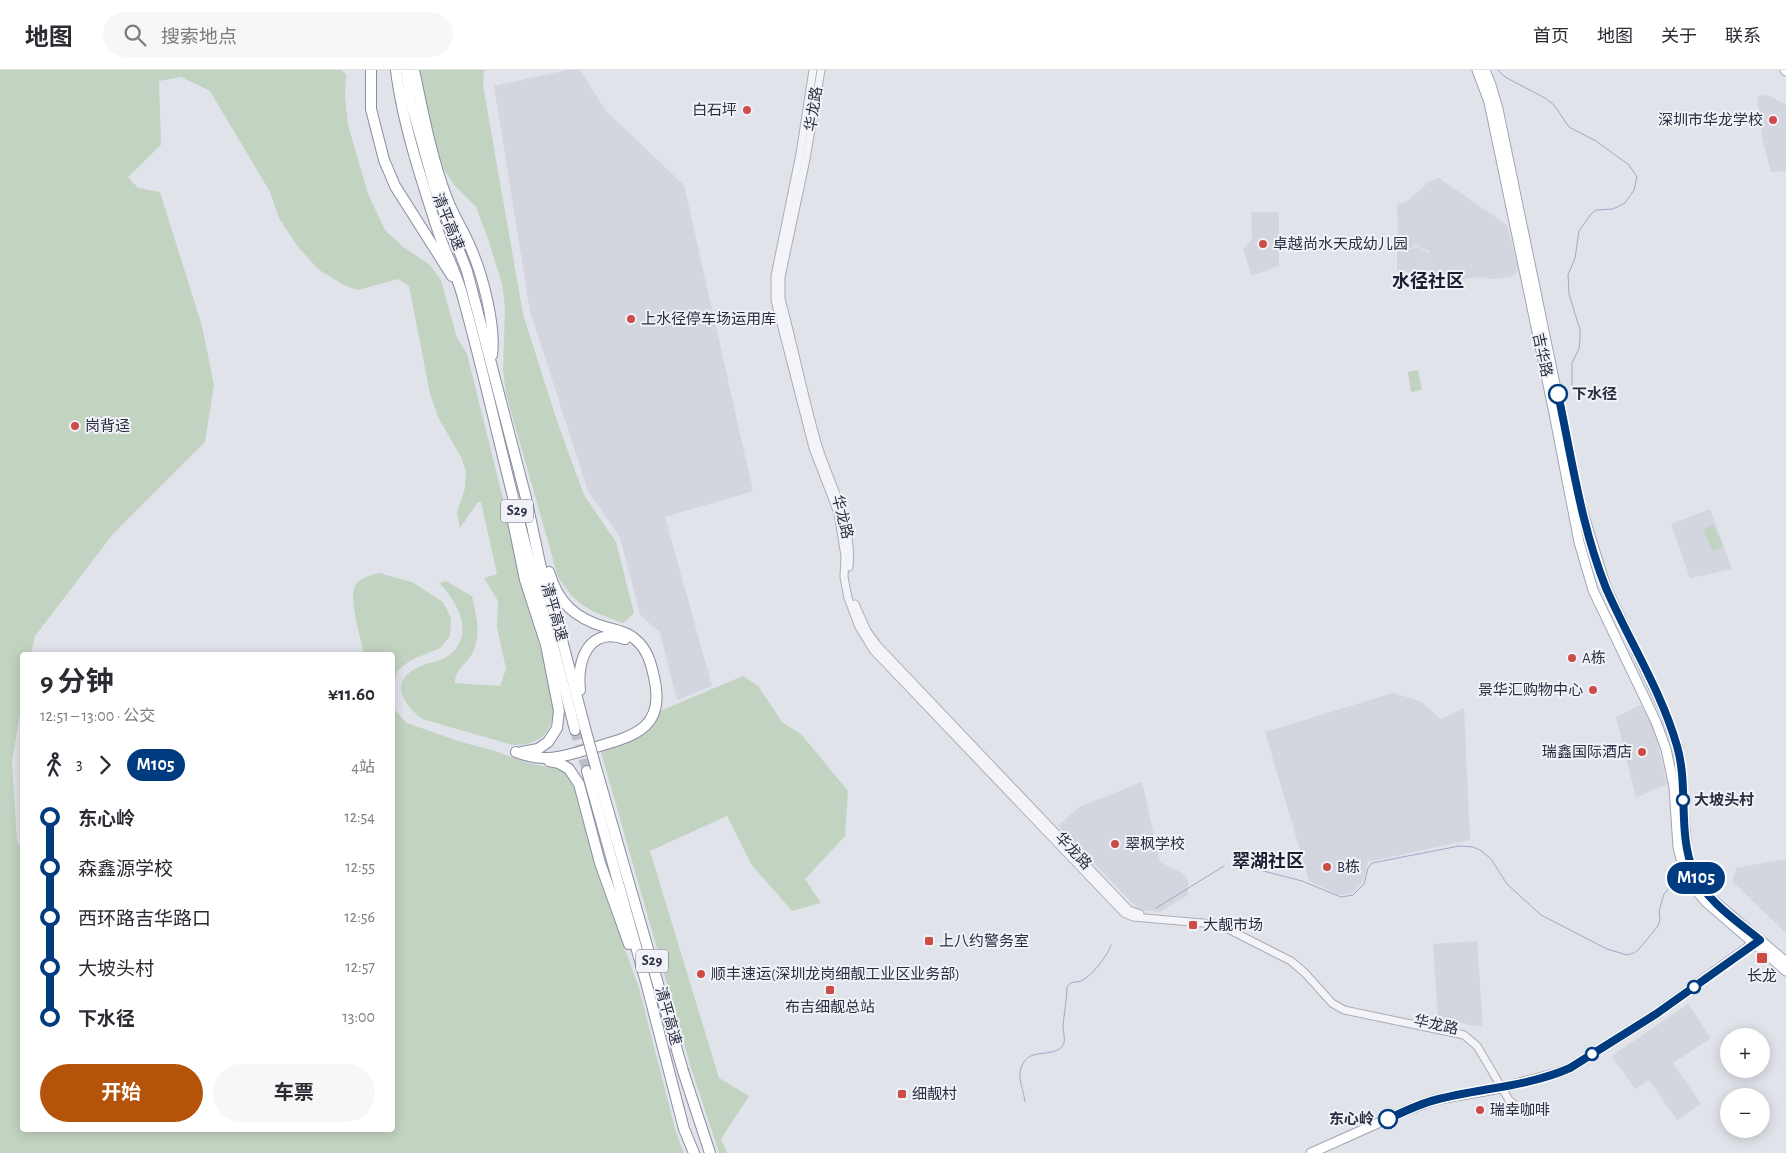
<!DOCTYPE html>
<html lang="zh">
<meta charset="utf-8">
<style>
:root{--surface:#fff;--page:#f7f7f7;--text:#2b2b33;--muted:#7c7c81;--line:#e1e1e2;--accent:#b45309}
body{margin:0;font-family:"Alegreya Sans","Noto Sans SC",sans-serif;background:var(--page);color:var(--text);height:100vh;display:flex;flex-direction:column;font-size:19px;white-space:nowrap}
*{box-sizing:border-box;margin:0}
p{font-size:16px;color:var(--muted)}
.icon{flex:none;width:28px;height:28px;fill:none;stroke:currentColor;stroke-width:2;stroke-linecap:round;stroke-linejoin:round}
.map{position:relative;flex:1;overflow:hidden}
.drawer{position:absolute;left:20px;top:582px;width:375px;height:480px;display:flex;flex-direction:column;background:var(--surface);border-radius:5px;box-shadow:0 2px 12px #0003}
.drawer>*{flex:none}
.badge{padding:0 10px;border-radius:16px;font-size:18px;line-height:32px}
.fabs{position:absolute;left:1720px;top:958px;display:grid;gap:10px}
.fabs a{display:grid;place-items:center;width:50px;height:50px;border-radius:50%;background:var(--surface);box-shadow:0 2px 12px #0003;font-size:25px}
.map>.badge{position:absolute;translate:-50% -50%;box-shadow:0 0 0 2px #fff}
.legs{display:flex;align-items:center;gap:8px;height:55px;padding:0 20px;font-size:16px}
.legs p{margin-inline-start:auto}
.summary{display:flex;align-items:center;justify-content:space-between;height:85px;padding:0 20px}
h1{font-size:28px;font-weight:700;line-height:38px}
.cta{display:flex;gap:10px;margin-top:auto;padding:10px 20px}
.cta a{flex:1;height:58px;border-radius:30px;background:var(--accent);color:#fff;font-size:20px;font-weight:700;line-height:58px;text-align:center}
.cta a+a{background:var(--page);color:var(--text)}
ul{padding:0 20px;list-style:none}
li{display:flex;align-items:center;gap:18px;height:50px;font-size:19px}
li i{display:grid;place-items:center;width:8px;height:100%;margin:0 6px;background:currentColor}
li i::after{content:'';width:12px;height:12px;margin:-6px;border:4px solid;border-radius:50%;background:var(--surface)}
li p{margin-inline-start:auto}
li:first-child i{background:linear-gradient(#0000 50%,currentColor 0)}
li:last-child i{background:linear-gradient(currentColor 50%,#0000 0)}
header{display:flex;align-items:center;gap:30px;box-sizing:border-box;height:70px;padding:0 25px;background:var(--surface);border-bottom:1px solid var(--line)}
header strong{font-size:24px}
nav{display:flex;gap:28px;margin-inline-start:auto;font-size:18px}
.search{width:350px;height:45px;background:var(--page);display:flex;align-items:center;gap:12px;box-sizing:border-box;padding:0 18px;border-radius:28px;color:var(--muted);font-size:19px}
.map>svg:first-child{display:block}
.built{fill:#d3d5df}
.green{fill:#c3d3c2}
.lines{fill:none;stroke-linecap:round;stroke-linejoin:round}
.stream{stroke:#9caac9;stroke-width:1}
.highway-tunnel{stroke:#bcbfc8;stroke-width:10;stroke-dasharray:10 5;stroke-linecap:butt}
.minor-casing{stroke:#aaadb7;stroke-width:9}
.major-casing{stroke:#a0a5b5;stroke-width:11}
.highway-casing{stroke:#888da0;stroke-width:12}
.minor{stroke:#f4f4f8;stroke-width:7}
.major{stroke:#fff;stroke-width:9}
.highway{stroke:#fff;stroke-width:10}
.highway-bridge-casing{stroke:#888da0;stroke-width:12;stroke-linecap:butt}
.highway-bridge{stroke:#fff;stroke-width:10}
.line-1-casing{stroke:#fff;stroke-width:11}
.line-1{stroke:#003b80;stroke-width:8}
.poi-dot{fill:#cd4c48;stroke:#f1f2f7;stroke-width:2}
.stop-1-dot{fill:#fff;stroke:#003b80;stroke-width:2.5}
.labels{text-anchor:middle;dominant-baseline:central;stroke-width:4;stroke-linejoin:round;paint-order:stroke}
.shield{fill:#f1f2f7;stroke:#656978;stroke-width:1}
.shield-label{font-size:14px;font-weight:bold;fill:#292e41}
.street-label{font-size:15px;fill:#292e41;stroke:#f1f2f7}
.poi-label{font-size:15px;fill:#292e41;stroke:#f1f2f7;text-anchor:start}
.stop-label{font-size:15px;font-weight:bold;fill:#292e41;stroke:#f1f2f7;text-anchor:start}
.quarter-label{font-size:18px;font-weight:bold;fill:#1c1f32;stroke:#f1f2f7}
</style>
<header>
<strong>地图</strong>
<div class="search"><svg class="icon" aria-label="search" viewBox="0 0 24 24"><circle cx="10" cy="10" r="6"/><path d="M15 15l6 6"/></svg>搜索地点</div>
<nav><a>首页</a><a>地图</a><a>关于</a><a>联系</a></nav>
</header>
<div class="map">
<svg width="1786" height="1083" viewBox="0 0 1786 1083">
<rect width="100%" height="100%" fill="#e1e3ea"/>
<!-- built -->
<g class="built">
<polygon points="567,0 580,0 606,41 684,115 753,421 665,447 712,616 677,630 660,562 640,545 620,467 588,421 530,241 494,16"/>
<polygon points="1768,25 1782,33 1786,33 1786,101 1771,102 1762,67 1757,26"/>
<polygon points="1439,108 1507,155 1518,197 1518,201 1511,207 1494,209 1478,207 1457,210 1418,203 1430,182 1415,174 1412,178 1398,178 1397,134 1406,132 1430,111"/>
<polygon points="1251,142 1279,142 1279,196 1252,206 1243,179 1252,169"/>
<polygon points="1416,176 1429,183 1417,203 1397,202 1397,179 1413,179"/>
<polygon points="1710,439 1732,499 1690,508 1671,454"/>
<polygon points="1393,623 1420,631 1441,649 1464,638 1470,770 1368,792 1363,812 1353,823 1339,825 1309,811 1265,662"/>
<polygon points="1640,635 1644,635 1649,644 1658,675 1667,716 1659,717 1636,728 1616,647"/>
<polygon points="1142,712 1160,792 1182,803 1188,810 1188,825 1160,842 1139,840 1058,756 1079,737"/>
<polygon points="1786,789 1786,863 1732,811 1736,798"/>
<polygon points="1477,871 1483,957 1438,949 1433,874"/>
<polygon points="1688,934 1711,968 1673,993 1701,1034 1677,1050 1649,1010 1635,1019 1612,986"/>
</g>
<!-- green -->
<g class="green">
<path d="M 0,0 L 341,0 L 346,4 L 345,26 L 348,55 L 368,124 L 385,160 L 402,176 L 430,195 L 441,210 L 457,268 L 467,284 L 555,637 C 551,664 540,675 513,675 L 422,649 C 399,630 389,609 423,595 C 429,592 438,592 445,588 C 477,568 459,533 439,513 L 446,511 L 472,526 C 476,545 482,565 472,584 C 466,595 455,599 455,613 L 500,616 L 506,599 L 497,557 L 498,531 L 484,508 L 497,504 L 481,432 L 478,432 L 460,458 L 457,442 L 465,418 L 466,401 L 461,387 L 438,347 L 430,324 L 409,216 L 398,209 L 358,220 L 344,215 L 319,200 L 298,177 L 279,148 L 270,122 L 210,21 L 181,7 L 159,11 L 161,75 L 128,107 L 138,118 L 160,122 L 202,256 L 214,315 L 205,372 L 113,464 L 35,566 L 31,585 L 22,585 L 22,632 L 12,691 L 17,772 L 22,780 L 22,1060 L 392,1060 L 393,630 L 394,639 L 407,653 L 461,672 L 495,681 L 528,693 L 557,699 L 565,703 L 573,716 L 601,813 L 639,918 L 676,1062 L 684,1083 L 0,1083 Z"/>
<path d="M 418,0 L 484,0 L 483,15 L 523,244 L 557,351 L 584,425 L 616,472 L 634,543 L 623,553 C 590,541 577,537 558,507 L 506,324 L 503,300 L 505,237 L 502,214 L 488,169 L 476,137 L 454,115 L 443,98 L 436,78 Z"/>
<polygon points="1418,300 1422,320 1411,322 1408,302"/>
<polygon points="1714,455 1723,477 1712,481 1703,459"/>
<path d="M 379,503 L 412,512 L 443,532 L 451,548 L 450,566 L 440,578 L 411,590 L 398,600 L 393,615 L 392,585 L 364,585 C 361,570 350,533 354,519 C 357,508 369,506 379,503 Z"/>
<polygon points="743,606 758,616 783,653 801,664 848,721 845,766 805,809 821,833 792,841 751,794 727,746 650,781 719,1008 749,1026 721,1069 727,1083 719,1083 691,998 601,682 641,667 651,659 660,641"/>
</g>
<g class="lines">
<!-- stream -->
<g class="stream">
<polyline points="1498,0 1505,7 1545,28 1554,35 1569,57 1596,71 1629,95 1637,107 1634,120 1625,133 1613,139 1596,140 1591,144 1579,161 1575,188 1568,205 1569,224 1580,260 1580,269 1579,279 1572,293 1572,316"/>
<polyline points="1248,797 1302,811 1341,827 1353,825 1364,814 1368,798 1372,793 1459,776 1473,777 1480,780 1491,789 1507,814 1541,845 1607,879 1627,885 1634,883 1639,879 1658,856 1660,849 1659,841 1664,824 1674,813"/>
<polyline points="1156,838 1224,796"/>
<path d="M 1025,1032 C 1024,1022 1019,1011 1020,1002 C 1025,974 1054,990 1063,975 C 1066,970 1063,961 1063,956 C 1064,943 1067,930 1067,917 C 1072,910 1075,913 1081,911 C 1091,907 1108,885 1111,875"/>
</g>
<!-- highway-tunnel -->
<polyline class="highway-tunnel" points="575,660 587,701"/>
<defs>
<g id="minor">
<polyline points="813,0 800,84 775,206 775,230 813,378 838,443 845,486 844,507 848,528 859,557 873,580 1124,843 1133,847 1214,854 1224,857 1291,891 1305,903 1332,933 1344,940 1464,965 1477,976 1509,1030 1513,1033"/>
<path d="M 821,0 L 806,89 L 781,207 L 781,229 C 794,277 804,328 818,376 C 831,417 853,452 849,497"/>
<polyline points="855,534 867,561 878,576 1129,840 1140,844"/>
</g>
<g id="major">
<polyline points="1477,0 1489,32 1554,343 1579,472 1593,520 1656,652 1666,679 1674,717 1678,777 1683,797 1690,813 1706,832 1786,901"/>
<polyline points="1485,0 1491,15 1498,39 1579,430 1606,517 1665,642 1678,678 1687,783 1694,804 1703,818 1713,830 1786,892"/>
<polyline points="1785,0 1786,1"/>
<polyline points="1311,1083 1405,1041 1434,1030 1501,1018 1557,1003 1570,998 1656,944 1757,871"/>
</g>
<g id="highway">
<polyline points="371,0 371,39 384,90 395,116 452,206"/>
<path d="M 396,0 C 402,51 422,112 438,161 C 445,183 456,202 462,224 C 488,317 507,411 533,503 C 547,555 562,607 575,660"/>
<polyline points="406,0 410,29 435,119 467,201 526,428 541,498 557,551 585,658"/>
<path d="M 414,0 C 423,42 431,86 446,126 C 452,143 462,158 469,174 C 482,202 496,255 492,285"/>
<polyline points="510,437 525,510 546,575 559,641 557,658 548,672 538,679 522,682"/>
<path d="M 580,620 C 577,591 588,556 625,569"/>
<path d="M 516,682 C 542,693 563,687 589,679 C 630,667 667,661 654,607 C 651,593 647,579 636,570 C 628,562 616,560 605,557 C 575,548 558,533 549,502"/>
<polyline points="549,691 559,693 569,699 579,714 600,793 629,874"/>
<polyline points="596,698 683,1001 710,1083"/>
<polyline points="587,701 647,916 684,1059 694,1083"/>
</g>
</defs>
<!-- minor casing -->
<use href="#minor" class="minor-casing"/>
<!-- major casing -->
<use href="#major" class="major-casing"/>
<!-- highway casing -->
<use href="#highway" class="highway-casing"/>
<!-- minor -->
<use href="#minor" class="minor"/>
<!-- major -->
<use href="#major" class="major"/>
<!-- highway -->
<use href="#highway" class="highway"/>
<defs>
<polyline id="highway-bridge" points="585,658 596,698"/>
</defs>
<!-- highway-bridge casing -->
<use href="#highway-bridge" class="highway-bridge-casing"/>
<!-- highway-bridge -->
<use href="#highway-bridge" class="highway-bridge"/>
</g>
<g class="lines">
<defs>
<path id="line-1" d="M 1388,1049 C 1403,1042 1419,1034 1435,1030 C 1480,1018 1527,1017 1570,998 L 1656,944 L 1760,870 C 1737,851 1706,831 1694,803 C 1677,763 1689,717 1677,676 C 1661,620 1629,571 1606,518 C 1581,456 1572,389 1558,324"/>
</defs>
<!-- line-1 casing -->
<use href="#line-1" class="line-1-casing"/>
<!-- line-1 -->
<use href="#line-1" class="line-1"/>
</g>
<!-- markers -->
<g class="poi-dot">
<circle cx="747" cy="40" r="5"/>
<circle cx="1773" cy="50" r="5"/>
<circle cx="1263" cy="174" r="5"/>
<circle cx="631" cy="249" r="5"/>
<circle cx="75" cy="356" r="5"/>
<circle cx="1572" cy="588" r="5"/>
<circle cx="1593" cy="620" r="5"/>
<circle cx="1642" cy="682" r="5"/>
<circle cx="1115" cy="774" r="5"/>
<circle cx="1327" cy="797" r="5"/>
<rect x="1188" y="850" width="10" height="10" rx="2.5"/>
<rect x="924" y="866" width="10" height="10" rx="2.5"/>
<rect x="1756" y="882" width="12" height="12" rx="2.5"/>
<circle cx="701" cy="904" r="5"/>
<rect x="825" y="915" width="10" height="10" rx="2.5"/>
<rect x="897" y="1019" width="10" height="10" rx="2.5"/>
<circle cx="1480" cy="1040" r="5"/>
</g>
<g class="stop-1-dot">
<circle cx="1558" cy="324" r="9"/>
<circle cx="1683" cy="730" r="6"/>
<circle cx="1694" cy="917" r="6"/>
<circle cx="1592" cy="984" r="6"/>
<circle cx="1388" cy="1049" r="9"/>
</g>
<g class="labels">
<!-- shield labels -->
<g class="shield">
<rect x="501" y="429.5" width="32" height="23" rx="4"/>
<rect x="636" y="879.5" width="32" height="23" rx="4"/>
</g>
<g class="shield-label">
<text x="517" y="441">S29</text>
<text x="652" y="891">S29</text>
</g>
<!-- street labels -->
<g class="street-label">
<text transform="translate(814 39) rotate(-81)">华龙路</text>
<text transform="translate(448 152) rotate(68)">清平高速</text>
<text transform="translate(1542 285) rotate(78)">吉华路</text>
<text transform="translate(842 447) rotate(76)">华龙路</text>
<text transform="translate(554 542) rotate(74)">清平高速</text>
<text transform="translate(1073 781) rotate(46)">华龙路</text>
<text transform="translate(668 946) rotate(74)">清平高速</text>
<text transform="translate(1436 955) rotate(12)">华龙路</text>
</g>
<!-- poi labels -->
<g class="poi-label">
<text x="737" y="40" text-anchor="end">白石坪</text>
<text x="1763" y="50" text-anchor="end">深圳市华龙学校</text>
<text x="1273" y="174">卓越尚水天成幼儿园</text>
<text x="641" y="249">上水径停车场运用库</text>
<text x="85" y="356">岗背迳</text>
<text x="1582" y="588">A栋</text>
<text x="1583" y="620" text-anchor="end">景华汇购物中心</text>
<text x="1632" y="682" text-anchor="end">瑞鑫国际酒店</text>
<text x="1125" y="774">翠枫学校</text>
<text x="1337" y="797">B栋</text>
<text x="1203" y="855">大靓市场</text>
<text x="939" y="871">上八约警务室</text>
<text x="711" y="904">顺丰速运(深圳龙岗细靓工业区业务部)</text>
<text x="1762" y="906" text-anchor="middle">长龙</text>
<text x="830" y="937" text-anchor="middle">布吉细靓总站</text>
<text x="912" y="1024">细靓村</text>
<text x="1490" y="1040">瑞幸咖啡</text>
</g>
<!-- stop labels -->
<g class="stop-label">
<text x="1572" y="324">下水径</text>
<text x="1694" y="730">大坡头村</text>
<text x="1374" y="1049" text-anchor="end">东心岭</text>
</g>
<!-- quarter labels -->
<g class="quarter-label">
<text x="1428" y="212">水径社区</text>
<text x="1268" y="792">翠湖社区</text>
</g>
</g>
</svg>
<div class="fabs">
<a>+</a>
<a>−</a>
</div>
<b class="badge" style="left:1696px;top:808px;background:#003b80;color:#fff">M105</b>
<section class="drawer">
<div class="summary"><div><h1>9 分钟</h1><p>12:51 – 13:00 · 公交</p></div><b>¥11.60</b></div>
<div class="legs"><svg class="icon" aria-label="walk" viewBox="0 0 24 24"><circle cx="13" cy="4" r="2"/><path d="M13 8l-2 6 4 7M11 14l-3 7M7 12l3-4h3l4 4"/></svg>3<svg class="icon" aria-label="forward" viewBox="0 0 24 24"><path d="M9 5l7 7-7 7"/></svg><b class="badge" style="background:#003b80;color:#fff">M105</b><p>4站</p></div>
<ul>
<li><i style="color:#003b80"></i><b>东心岭</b><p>12:54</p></li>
<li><i style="color:#003b80"></i><span>森鑫源学校</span><p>12:55</p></li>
<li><i style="color:#003b80"></i><span>西环路吉华路口</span><p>12:56</p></li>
<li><i style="color:#003b80"></i><span>大坡头村</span><p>12:57</p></li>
<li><i style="color:#003b80"></i><b>下水径</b><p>13:00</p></li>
</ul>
<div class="cta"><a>开始</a><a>车票</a></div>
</section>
</div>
